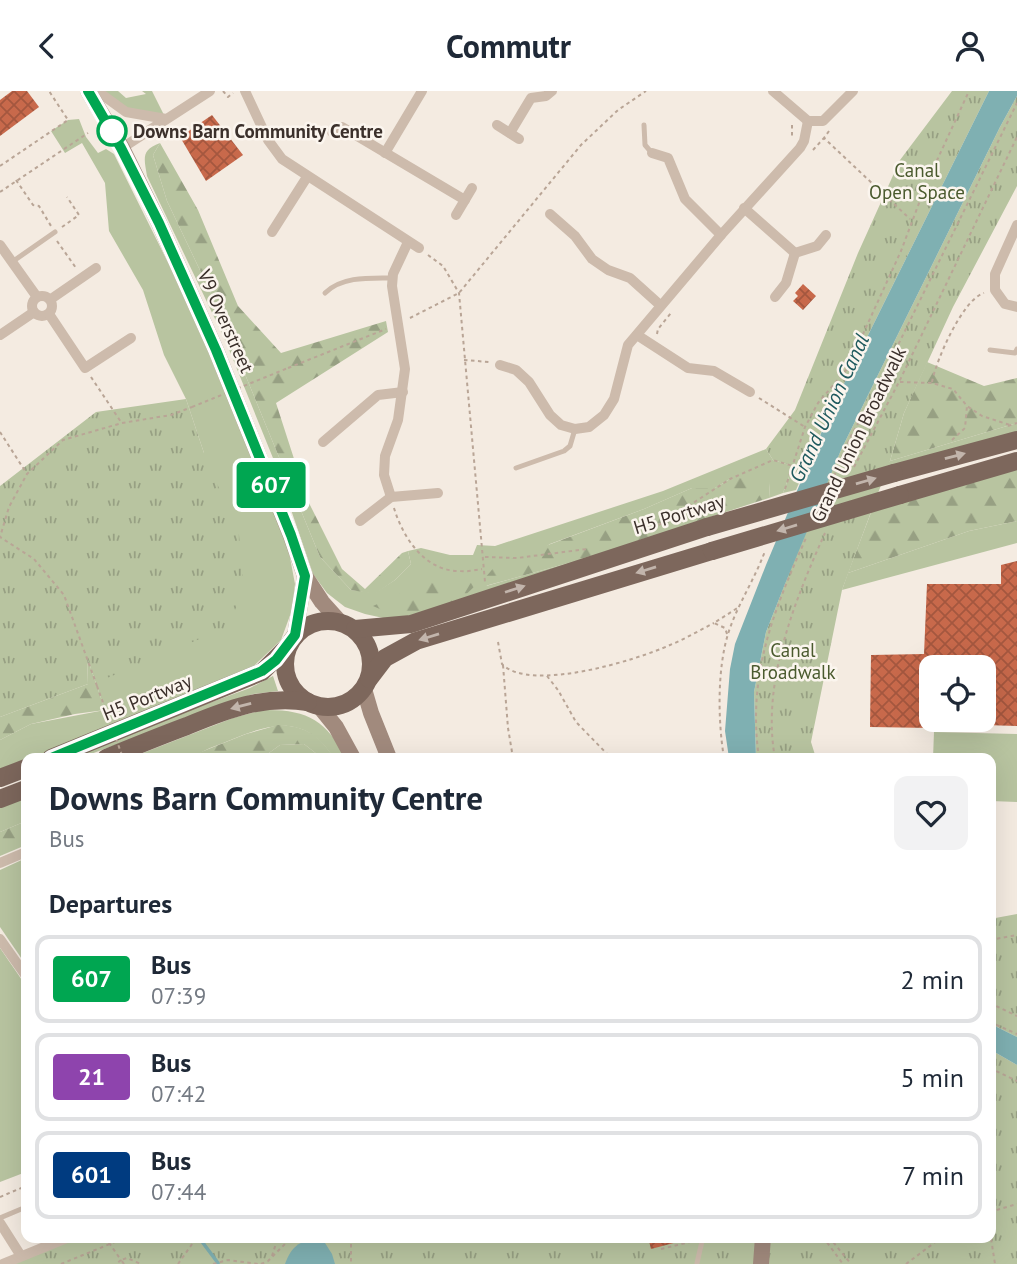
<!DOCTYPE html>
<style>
:root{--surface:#fff;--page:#f2f2f3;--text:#1f2937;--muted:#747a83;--line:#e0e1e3}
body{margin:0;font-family:"PT Sans",sans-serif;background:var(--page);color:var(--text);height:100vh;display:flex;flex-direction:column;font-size:26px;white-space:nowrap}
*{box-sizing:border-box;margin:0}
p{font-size:23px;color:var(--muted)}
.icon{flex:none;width:38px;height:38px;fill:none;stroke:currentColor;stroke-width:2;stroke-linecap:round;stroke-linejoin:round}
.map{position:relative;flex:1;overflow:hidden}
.panel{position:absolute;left:21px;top:662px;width:975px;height:490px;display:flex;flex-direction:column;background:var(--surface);border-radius:14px;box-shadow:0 7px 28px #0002}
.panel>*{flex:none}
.badge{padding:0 14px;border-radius:5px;font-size:24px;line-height:46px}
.tools{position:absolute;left:919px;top:564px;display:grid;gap:14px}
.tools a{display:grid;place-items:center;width:77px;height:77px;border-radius:14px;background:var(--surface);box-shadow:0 7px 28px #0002;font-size:35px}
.map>.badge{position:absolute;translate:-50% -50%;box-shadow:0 0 0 4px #fff}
h2{padding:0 28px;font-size:26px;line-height:63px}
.round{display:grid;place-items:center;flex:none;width:74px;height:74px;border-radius:14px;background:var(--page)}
.summary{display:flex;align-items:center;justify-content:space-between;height:119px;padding:0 28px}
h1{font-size:33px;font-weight:700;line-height:52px}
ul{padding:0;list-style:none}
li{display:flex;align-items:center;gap:21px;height:88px;margin:0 14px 10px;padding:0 14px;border:4px solid var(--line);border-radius:14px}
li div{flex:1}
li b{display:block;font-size:26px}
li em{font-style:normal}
li .badge{min-width:77px;font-weight:700;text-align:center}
header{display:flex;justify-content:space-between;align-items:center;height:91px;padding:0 28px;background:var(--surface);font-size:32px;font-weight:700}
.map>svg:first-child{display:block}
.grass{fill:#b8c4a0}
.forest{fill:url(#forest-firs)}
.park{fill:url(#park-tufts)}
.water{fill:#7fb0b2}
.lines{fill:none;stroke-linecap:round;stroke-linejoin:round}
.stream{stroke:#7fb0b2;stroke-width:3.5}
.building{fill:url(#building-cross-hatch)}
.path{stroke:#b9a596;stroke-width:2;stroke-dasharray:3.5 3.5;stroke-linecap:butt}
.lane{stroke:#cdbbac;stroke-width:5}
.street{stroke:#cdbbac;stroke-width:10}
.secondary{stroke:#a18a7d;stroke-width:16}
.primary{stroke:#7d675c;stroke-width:18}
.path-bridge{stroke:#b9a596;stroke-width:2;stroke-dasharray:3.5 3.5;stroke-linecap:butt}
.primary-bridge{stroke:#7d675c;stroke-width:18}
.oneway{fill:#c2b5ac}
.line-casing{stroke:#fff;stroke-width:16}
.line{stroke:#00a651;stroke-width:10}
.stop-dot{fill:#fff;stroke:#00a651;stroke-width:3.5}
.labels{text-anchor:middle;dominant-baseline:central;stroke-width:5;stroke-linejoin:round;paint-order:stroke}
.stop-label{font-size:19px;font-weight:bold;fill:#3b302b;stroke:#fbf5ee;text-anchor:start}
.park-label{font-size:19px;fill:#4a5a2e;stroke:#fbf5ee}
.street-label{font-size:19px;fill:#3b302b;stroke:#fbf5ee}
.water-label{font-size:21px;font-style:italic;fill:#1f5a5e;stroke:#fbf5ee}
</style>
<header><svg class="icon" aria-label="back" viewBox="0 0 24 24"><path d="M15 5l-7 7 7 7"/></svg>Commutr<svg class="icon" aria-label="person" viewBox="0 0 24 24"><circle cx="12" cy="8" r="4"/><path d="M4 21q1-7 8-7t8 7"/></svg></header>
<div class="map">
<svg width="1017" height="1173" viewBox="0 0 1017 1173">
<defs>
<pattern id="forest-firs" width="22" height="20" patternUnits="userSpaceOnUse" patternTransform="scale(1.75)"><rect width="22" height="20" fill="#b8c4a0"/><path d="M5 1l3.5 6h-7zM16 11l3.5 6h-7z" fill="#97a083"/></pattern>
<pattern id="park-tufts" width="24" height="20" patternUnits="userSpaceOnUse" patternTransform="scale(1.75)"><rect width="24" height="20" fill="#b8c4a0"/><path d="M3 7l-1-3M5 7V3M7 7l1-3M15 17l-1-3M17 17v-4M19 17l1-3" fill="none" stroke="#97a083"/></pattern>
<pattern id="building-cross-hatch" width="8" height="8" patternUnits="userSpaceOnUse" patternTransform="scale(1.75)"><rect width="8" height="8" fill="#c8694b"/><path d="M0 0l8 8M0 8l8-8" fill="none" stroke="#a4573f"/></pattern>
</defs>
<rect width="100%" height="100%" fill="#f4ebe1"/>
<!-- grass -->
<g class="grass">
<polygon points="97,0 118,0 126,7 146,3 142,0 152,0 166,28 126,21"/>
<polygon points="79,28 86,46 98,62 106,58 114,63 213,262 288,456 295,493 292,519 281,549 234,594 51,667 26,667 26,677 0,687 0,649 31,633 105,619 87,566 204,362 186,308 164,264 143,199 109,140 105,92 82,52 65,62 51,40 68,29"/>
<path d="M 160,52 L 153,64 L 167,110 L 217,215 L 320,466 L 351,499 L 375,502 L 395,489 L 411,473 L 408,460 L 421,457 L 450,464 L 473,464 L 477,454 L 495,455 L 663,400 L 766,358 L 773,369 L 793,375 L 783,402 L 769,407 L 770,392 L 730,388 L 715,397 L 692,397 L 644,418 L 550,453 L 486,495 L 565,473 L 646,442 L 706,426 L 678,445 L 411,533 L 365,523 L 345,516 L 327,502 L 313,483 L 275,372 L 226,251 L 147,85 C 144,67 141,59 160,52 Z"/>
<polygon points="1017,332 1017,349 874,388 890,370"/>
<polygon points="1017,430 1017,452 842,499 848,482 969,440"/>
<polygon points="273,585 278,600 253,603 80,667 60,667 250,597"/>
<path d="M 263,619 C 307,618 325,629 347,667 L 334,667 C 298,613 258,639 210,657 C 202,661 193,666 184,667 C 167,669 147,667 130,667 L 233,627 Z"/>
<polygon points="934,641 1017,643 1017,711 991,710 990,667 933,667"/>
<polygon points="304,653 322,667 262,667 280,654"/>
<polygon points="26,706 26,730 0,741 0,716"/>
<polygon points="26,767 26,874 0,836 0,779"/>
<polygon points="0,857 26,895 26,1081 0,1091"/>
</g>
<!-- forest -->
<g class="forest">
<polygon points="160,52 198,119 238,215 281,262 386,230 388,241 276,312 307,408 342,478 365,498 402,462 408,460 411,473 395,489 375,503 351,499 320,466 217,215 167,110 153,64"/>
<polygon points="927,271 984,295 1017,287 1017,332 890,370 904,322"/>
<polygon points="1017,370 1017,430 969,440 848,482 875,411"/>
<polygon points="765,384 770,392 769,407 565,473 485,495 484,488 497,473 644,418 692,397 715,397 730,388"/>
<polygon points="452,485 472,487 476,494 460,509 416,521 391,523 373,515 428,490"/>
<polygon points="87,566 105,619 75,623 31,633 0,649 0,626 88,593"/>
<path d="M 278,634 C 306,635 319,644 334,667 L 322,667 L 304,653 L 280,654 L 262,667 L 186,667 L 246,643 Z"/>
<polygon points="26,730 26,754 0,765 0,741"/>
</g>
<!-- park -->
<g class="park">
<polygon points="952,0 989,0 830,321 796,399 783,402 793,375 773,369 766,358 795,319 858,162 900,69"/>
<polygon points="1017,5 1017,95 953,216 904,322 890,370 842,499 811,651 816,667 756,667 754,601 766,541 799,457 841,359 1000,36"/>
<polygon points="186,308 204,362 239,444 244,497 228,536 100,590 87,567 88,593 0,626 0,395 96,321"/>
<polygon points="1017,823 1017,946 991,933 990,828"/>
<polygon points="991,959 1017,974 1017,1173 3,1173 69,1146 990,1146"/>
</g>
<!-- water -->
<g class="water">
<polygon points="989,0 1017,0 1017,5 1000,36 841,359 785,493 766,541 754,601 756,667 729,667 725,640 730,578 735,553 766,474 830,321"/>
<polygon points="991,933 1017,946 1017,974 991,959"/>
<path d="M 313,1149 L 325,1152 L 332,1163 L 335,1173 L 285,1173 C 290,1159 297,1150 313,1149 Z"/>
</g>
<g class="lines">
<!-- stream -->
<g class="stream">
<polyline points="321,1150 324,1146"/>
<polyline points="203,1152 218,1172"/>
</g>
</g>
<!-- building -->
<g class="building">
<polygon points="12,0 27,0 39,16 0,45 0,9"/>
<polygon points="212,24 243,64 206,90 180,46"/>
<polygon points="803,193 816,205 803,219 793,210 798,205 795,202"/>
<polygon points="1017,470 1017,635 984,634 984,576 931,576 931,637 870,636 871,564 924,563 927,493 1001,493 1001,474"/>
<polygon points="648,1146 685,1146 685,1149 651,1158"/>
</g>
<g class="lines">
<!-- path -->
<g class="path">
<polyline points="223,0 228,6 233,2"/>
<polyline points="792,34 792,46"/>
<polyline points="829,40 824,47 910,128"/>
<polyline points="813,59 824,47"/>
<polyline points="0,75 68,29 49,0"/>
<polyline points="16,89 33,114 39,115 51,135"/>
<polyline points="0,101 88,42"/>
<polyline points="62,136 79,124 67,106"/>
<polyline points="57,150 76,177"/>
<polyline points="428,164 443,175 459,202 485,491"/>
<polyline points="410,227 459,202 581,54 618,19 646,0"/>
<polyline points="657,243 658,238 671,222"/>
<polyline points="464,269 489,271"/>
<polyline points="288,277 386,238"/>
<polyline points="91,286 121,331"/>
<polyline points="900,291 932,292 953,298 967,315 982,325 1010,334"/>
<path d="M 932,291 C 936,269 963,208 984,202"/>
<polyline points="759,307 805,336"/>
<polyline points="1008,335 1017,332"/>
<polyline points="0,341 27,383"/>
<polyline points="952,349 965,337 967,315"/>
<polyline points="854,376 899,291 1017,46"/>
<polyline points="834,385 851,345 869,313 1017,12"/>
<polyline points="785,398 805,336 818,312 847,278 901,160 927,91 969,0"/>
<path d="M 394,417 C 403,447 425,480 459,480 C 467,481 475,479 482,478"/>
<polyline points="653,438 730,388 773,369 793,375"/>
<polyline points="485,466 517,467 587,458"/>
<polyline points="727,543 725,537 714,532 739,516"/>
<path d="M 498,551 L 502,573 C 530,602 637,569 670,554 C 685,548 700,539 714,532"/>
<polyline points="503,574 508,637 513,667"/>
<polyline points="547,585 558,599 576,631 611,667"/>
<polyline points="97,595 64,504 34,468 0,446 9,416 27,383 63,349 122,332 171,324 192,316"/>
<path d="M 724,667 C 718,631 717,579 728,543 C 737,514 755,488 765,460"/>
<path d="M 759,667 C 747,585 773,521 806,447"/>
<path d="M 775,667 C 761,592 795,509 825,442"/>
<polyline points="990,849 1017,844"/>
<polyline points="990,912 1017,925"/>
<polyline points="990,931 1017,943"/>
<polyline points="990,977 1017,990"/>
<polyline points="0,1106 26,1095"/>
<polyline points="990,1121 1017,1113"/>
<polyline points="990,1141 995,1173"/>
<polyline points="105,1146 121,1169 116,1173"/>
<polyline points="351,1146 351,1173"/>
<polyline points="823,1146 843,1173"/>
<polyline points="829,1146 851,1173"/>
<polyline points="661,1158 690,1151 688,1146"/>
<polyline points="272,1165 278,1146"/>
<polyline points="61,1173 127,1146"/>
<polyline points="124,1173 121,1169 127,1167 141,1173"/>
<polyline points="178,1173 197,1146"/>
<polyline points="213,1173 228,1169 258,1173"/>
<polyline points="261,1173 268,1170 292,1146"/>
<polyline points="906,1173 942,1146"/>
</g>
<!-- lane -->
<g class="lane">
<polyline points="644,34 645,54 652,62"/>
<polyline points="12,171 55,141"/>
<path d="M 325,202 C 342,185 370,187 393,187"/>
<polyline points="990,259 1015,262 1017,258"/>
<polyline points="516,377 564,360 570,355 575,338"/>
<polyline points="0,1127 26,1116"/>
<polyline points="697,1172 703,1146"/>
</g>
<!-- street -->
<g class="street">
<polyline points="97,0 126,21 166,28"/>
<polyline points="245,0 268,49 282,68 419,157"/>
<polyline points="773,0 808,30"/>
<polyline points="808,30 823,30 853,0"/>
<polyline points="497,34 519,48"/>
<polyline points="332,41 342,36 465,109"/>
<polyline points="510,42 531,7 546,5 552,0"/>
<polyline points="122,57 210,0"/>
<polyline points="385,62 422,0"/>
<polyline points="652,62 668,67 685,108 721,144"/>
<polyline points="744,117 795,162"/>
<polyline points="550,123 575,145 592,168 608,179 630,187 660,214"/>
<polyline points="456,124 472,97"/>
<polyline points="1017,134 995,183 995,199 1005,213 1017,216"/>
<polyline points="272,141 307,86"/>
<polyline points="0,154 37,206"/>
<circle cx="42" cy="215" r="10"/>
<polyline points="775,206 786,192 795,162 817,155 826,144"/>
<polyline points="51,208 96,177"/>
<polyline points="49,223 85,277 131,247"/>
<polyline points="0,244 34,221"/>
<polyline points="637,244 688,277 714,280 750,301"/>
<polyline points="500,274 516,279 529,291 550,324 561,334 575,338 589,336 604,324 614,308 628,254 721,144 800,57 804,50 808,30"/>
<polyline points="323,351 378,304 403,301"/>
<polyline points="391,406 384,384 385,365 398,329 405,278 392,195 393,183 408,151"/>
<polyline points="360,430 391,406 438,402"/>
<polyline points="0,772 26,761"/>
<polyline points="0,848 26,885"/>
<polyline points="0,1132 21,1165"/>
<polyline points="3,1173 69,1146"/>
</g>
<!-- secondary -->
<g class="secondary">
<polyline points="88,0 122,57 159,132 216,259 291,445 305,485 322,511 340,531"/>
<polyline points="295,544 305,485"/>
<polyline points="364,598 371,622 389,667"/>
<polyline points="319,615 336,636 353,667"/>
<polyline points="761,1173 763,1146"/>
</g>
<!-- primary -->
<g class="primary">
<polyline points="894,382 1017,349"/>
<polyline points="900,404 1017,370"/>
<circle cx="328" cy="573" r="43"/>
<polyline points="355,538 411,533 707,436"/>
<polyline points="369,588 385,567 416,550 712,460"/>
<polyline points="51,667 262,581 289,554"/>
<path d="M 106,667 C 133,656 160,645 187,635 C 228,618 264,604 308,611"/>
<polyline points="0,687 26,677"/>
<polyline points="0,708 26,698"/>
</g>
<!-- path-bridge -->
<g class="path-bridge">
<polyline points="192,316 288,277"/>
<polyline points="97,595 123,667"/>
</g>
<!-- primary-bridge -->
<g class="primary-bridge">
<polyline points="707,436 894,382"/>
<polyline points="712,460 900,404"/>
</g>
</g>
<!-- one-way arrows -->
<defs><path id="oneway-solid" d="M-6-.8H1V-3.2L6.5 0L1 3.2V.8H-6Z" transform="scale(1.75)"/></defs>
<g class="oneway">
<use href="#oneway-solid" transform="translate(955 365) rotate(-15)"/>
<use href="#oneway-solid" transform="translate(866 390) rotate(-16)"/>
<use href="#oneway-solid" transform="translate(787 437) rotate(163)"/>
<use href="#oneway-solid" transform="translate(646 479) rotate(163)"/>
<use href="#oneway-solid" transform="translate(515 498) rotate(-18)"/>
<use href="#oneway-solid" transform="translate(429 546) rotate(163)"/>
<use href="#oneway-solid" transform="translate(241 615) rotate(165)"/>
</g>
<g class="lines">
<defs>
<polyline id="line" points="51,667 262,580 276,569 295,544 305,485 291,444 216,259 159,132 121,57 88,0"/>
</defs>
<!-- line casing -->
<use href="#line" class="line-casing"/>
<!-- line -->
<use href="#line" class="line"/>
</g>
<!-- markers -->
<circle class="stop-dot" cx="112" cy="40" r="14"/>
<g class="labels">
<!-- stop labels -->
<g class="stop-label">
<text x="133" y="40">Downs Barn Community Centre</text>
</g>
<!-- park labels -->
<g class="park-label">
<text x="917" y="79">Canal<tspan x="917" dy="22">Open Space</tspan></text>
<text x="793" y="559">Canal<tspan x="793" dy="22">Broadwalk</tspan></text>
</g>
<!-- street labels -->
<g class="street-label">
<text transform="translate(226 230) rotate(66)">V9 Overstreet</text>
<text transform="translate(858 343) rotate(-64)">Grand Union Broadwalk</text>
<text transform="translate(679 423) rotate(-17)">H5 Portway</text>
<text transform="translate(147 606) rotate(-22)">H5 Portway</text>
</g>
<!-- water labels -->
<g class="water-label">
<text transform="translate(829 317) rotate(-65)">Grand Union Canal</text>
</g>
</g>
</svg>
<div class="tools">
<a><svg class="icon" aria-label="locate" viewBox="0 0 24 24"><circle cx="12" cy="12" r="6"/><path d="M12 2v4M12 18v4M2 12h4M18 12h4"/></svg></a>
</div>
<b class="badge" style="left:271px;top:394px;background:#00a651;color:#fff">607</b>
<section class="panel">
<div class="summary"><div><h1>Downs Barn Community Centre</h1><p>Bus</p></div><a class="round"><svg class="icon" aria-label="heart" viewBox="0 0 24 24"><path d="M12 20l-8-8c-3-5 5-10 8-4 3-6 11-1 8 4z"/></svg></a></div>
<h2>Departures</h2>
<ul>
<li><span class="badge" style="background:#00a651;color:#fff">607</span><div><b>Bus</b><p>07:39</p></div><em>2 min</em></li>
<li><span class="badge" style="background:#8e44ad;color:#fff">21</span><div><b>Bus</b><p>07:42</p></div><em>5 min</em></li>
<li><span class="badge" style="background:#003b80;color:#fff">601</span><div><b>Bus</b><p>07:44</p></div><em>7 min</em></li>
</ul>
</section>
</div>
